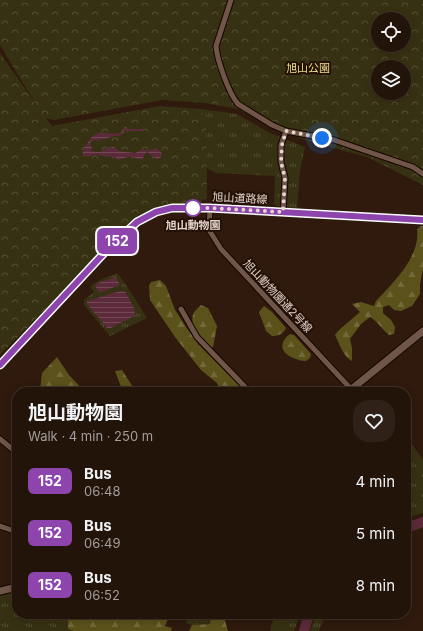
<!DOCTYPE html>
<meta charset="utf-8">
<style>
:root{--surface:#23140a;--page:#2f2118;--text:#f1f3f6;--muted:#a39e9c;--line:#40332b}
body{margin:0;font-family:Inter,"Noto Sans JP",sans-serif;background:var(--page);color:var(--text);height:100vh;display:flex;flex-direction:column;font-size:15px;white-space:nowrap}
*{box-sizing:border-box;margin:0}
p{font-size:13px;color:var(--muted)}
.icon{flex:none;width:22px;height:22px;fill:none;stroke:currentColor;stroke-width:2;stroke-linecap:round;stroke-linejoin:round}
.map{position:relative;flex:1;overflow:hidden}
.side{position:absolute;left:12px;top:387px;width:399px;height:232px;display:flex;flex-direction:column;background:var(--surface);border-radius:16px;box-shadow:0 2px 10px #0003,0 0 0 1px var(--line)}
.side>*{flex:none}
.badge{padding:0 8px;border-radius:6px;font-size:14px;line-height:26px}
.tools{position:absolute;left:371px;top:12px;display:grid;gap:8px}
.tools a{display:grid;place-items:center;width:40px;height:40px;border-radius:50%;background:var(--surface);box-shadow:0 2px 10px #0003,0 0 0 1px var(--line);font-size:20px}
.you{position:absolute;width:20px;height:20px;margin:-10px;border:3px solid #fff;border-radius:50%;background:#1a73e8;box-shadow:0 0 0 6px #1a73e833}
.map>.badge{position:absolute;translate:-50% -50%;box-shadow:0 0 0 2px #fff}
.round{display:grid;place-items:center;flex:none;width:42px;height:42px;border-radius:16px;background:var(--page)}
.summary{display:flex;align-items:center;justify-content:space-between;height:68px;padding:0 16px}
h1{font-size:19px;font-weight:700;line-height:30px}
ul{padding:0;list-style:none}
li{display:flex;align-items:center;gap:12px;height:52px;padding:0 16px}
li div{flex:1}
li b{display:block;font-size:15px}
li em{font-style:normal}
li .badge{min-width:44px;font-weight:700;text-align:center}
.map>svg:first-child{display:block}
.grass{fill:url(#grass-tufts)}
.forest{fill:url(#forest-firs)}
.park{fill:url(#park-crowns);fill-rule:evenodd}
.water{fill:url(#water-rules)}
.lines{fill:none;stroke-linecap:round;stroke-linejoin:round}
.river{stroke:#5c2a3a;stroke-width:10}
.street-casing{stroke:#160400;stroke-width:7}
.secondary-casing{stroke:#160400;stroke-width:9}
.street{stroke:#6f5648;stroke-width:5}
.secondary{stroke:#6f5648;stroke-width:7}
.line-casing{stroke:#fff;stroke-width:9}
.line{stroke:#8e44ad;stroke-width:6}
.walk{stroke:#e4d5cd;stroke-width:4;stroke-dasharray:0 7.2}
.stop-dot{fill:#fff;stroke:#8e44ad;stroke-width:2}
.labels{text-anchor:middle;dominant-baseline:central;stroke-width:4;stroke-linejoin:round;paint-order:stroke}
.park-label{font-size:11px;fill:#eddf8c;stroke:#241005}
.street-label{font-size:11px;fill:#e4d5cd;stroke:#241005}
.stop-label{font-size:11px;font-weight:bold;fill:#e4d5cd;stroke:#241005}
</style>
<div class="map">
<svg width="423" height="631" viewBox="0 0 423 631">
<defs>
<pattern id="grass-tufts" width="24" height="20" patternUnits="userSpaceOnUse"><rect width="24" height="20" fill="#373113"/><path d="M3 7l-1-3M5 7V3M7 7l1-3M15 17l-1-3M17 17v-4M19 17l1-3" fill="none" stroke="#544e34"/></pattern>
<pattern id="forest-firs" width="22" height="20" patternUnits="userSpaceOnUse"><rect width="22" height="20" fill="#5b521b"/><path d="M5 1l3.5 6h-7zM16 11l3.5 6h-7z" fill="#726a3b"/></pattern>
<pattern id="park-crowns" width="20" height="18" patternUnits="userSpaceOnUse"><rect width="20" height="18" fill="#373113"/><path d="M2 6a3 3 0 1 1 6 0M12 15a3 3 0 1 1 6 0" fill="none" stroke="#544e34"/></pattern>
<pattern id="water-rules" width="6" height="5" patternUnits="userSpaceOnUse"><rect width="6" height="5" fill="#5c2a3a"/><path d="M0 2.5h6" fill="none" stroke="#734855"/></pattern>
</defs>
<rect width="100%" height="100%" fill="#2f1a0d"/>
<!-- grass -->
<g class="grass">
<polygon points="201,109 237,114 270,133 305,147 300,171 297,210 287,210 274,204 275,176 216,173 204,167 197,161"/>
<path d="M 116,274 L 119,275 L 134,297 L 147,318 L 110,336 L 84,305 L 84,300 L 94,292 L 90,287 C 97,280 107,277 116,274 Z"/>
<polygon points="406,436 423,460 423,513 406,518"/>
<polygon points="17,587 17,614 68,614 68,629 74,631 0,631 0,591"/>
<polygon points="190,614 211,614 210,624 192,625 186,623"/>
<polygon points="275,614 300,614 294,631 270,631"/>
<polygon points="316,614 326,614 319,631 310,631"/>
</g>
<!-- forest -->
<g class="forest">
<path d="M 421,226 L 423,226 L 423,269 L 420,284 L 420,294 L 412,306 L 401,311 L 394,310 L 389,305 L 383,307 L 383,313 L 391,320 L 395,327 L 394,334 L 389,335 C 381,328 379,323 370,317 L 361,324 L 350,339 L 352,348 L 352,361 C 344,358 339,343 335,335 L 338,331 L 360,312 L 352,304 L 361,302 L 374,306 L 376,301 C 393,283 421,256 417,229 Z"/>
<polygon points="160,280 166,286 175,310 186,327 198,344 239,385 242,392 221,392 217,383 201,370 175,337 150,300 149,286 151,282"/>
<path d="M 201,305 L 208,308 L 217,326 L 213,347 L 210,348 C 203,342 189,325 193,315 C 194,311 198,308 201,305 Z"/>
<path d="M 264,306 L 272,312 L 286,328 C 283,334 279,336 272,336 L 266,331 L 259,312 Z"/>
<path d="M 290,334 L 294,335 L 311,354 L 310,358 L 306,361 C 289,360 272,348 290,334 Z"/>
<polygon points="57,357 69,375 85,392 38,392 40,390 42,373"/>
<polygon points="122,370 136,392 123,392 115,371"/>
<polygon points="68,614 154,614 168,619 165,626 172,628 171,631 74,631 68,629"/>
<polygon points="211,614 223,614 228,631 189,631 192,625 210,624"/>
</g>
<!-- park -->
<path class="park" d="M 0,0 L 423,0 L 423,185 L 367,157 L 308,141 L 272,128 L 238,109 L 205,103 L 162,100 L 54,120 L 46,118 L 52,126 L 160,106 L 201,109 L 201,113 L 206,113 L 207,199 L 202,200 L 202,204 L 185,204 L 139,215 L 0,355 L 0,53 L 37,106 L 0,45 ZM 378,19 L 404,19 L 404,45 L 378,45 ZM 378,67 L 404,67 L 404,93 L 378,93 Z"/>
<!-- water -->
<g class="water">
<path d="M 125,126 L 128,129 L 143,129 L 143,131 L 126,131 L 119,136 L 114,136 L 101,140 L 93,140 L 90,143 L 92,148 L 91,151 L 100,152 L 107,148 L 114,147 L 119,151 L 135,153 L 143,149 L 148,151 L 156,148 L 161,152 L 162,155 L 160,158 L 156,159 L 147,152 L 144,155 L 143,159 C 138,160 137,158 133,157 C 127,156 123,159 118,160 C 114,154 109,158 103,156 C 102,156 101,155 100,155 C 94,154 89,158 83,156 C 82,151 84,149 87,144 C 98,124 107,138 123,132 Z"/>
<polygon points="116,277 120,285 101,292 98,291 95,286 98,283"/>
<polygon points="120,291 125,291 135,310 134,316 111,328 107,328 87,304 87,301"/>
</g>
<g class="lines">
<!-- river -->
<g class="river">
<polyline points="406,528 423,522"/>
<polyline points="304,631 309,614"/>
</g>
<defs>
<g id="street">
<path d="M 231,0 L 216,46 C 217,60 229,94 238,104 L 272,125 L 286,131 L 334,140 L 413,167 L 423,174"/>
<polyline points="283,212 285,178 281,162 281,145 286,131"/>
<polyline points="181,309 197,337 250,392"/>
<polyline points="0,365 105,252 137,222 156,212 172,208 210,208 209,230 221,249 351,389"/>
<polyline points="0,439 17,453"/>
<polyline points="0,526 17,532"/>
</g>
<g id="secondary">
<polyline points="210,208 423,220"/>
<polyline points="348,392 423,331"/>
<polyline points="0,591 17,587"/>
</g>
</defs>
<!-- street casing -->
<use href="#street" class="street-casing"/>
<!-- secondary casing -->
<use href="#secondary" class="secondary-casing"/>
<!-- street -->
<use href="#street" class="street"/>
<!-- secondary -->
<use href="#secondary" class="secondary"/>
</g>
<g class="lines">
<defs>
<polyline id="line" points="0,365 105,252 137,222 156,212 172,208 210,208 423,220"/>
</defs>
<!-- line casing -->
<use href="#line" class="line-casing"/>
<!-- line -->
<use href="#line" class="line"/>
<!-- walk -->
<polyline class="walk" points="193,208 210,208 283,212 285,178 281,162 282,145 286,131 322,138"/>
</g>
<!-- markers -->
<circle class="stop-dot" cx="193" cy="208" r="8"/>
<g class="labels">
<!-- park labels -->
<g class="park-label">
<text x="308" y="68">旭山公園</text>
</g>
<!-- street labels -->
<g class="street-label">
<text transform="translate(240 198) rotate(3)">旭山道路線</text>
<text transform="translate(278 296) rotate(47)">旭山動物園通2号線</text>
</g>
<!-- stop labels -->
<g class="stop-label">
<text x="193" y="225">旭山動物園</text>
</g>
</g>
</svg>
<div class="tools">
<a><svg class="icon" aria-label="locate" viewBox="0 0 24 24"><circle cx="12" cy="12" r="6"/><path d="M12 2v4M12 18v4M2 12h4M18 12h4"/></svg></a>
<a><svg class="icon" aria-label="layers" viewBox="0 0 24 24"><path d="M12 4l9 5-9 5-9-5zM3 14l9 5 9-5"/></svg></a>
</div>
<div class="you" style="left:322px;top:138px"></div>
<b class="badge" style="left:117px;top:241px;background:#8e44ad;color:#fff">152</b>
<section class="side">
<div class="summary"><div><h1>旭山動物園</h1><p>Walk · 4 min · 250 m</p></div><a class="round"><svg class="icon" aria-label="heart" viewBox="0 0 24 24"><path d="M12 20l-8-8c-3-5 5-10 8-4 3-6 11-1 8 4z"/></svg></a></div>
<ul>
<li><span class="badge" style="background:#8e44ad;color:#fff">152</span><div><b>Bus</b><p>06:48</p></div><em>4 min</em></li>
<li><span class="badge" style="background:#8e44ad;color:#fff">152</span><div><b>Bus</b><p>06:49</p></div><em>5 min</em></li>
<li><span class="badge" style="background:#8e44ad;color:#fff">152</span><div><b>Bus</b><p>06:52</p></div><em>8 min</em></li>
</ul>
</section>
</div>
